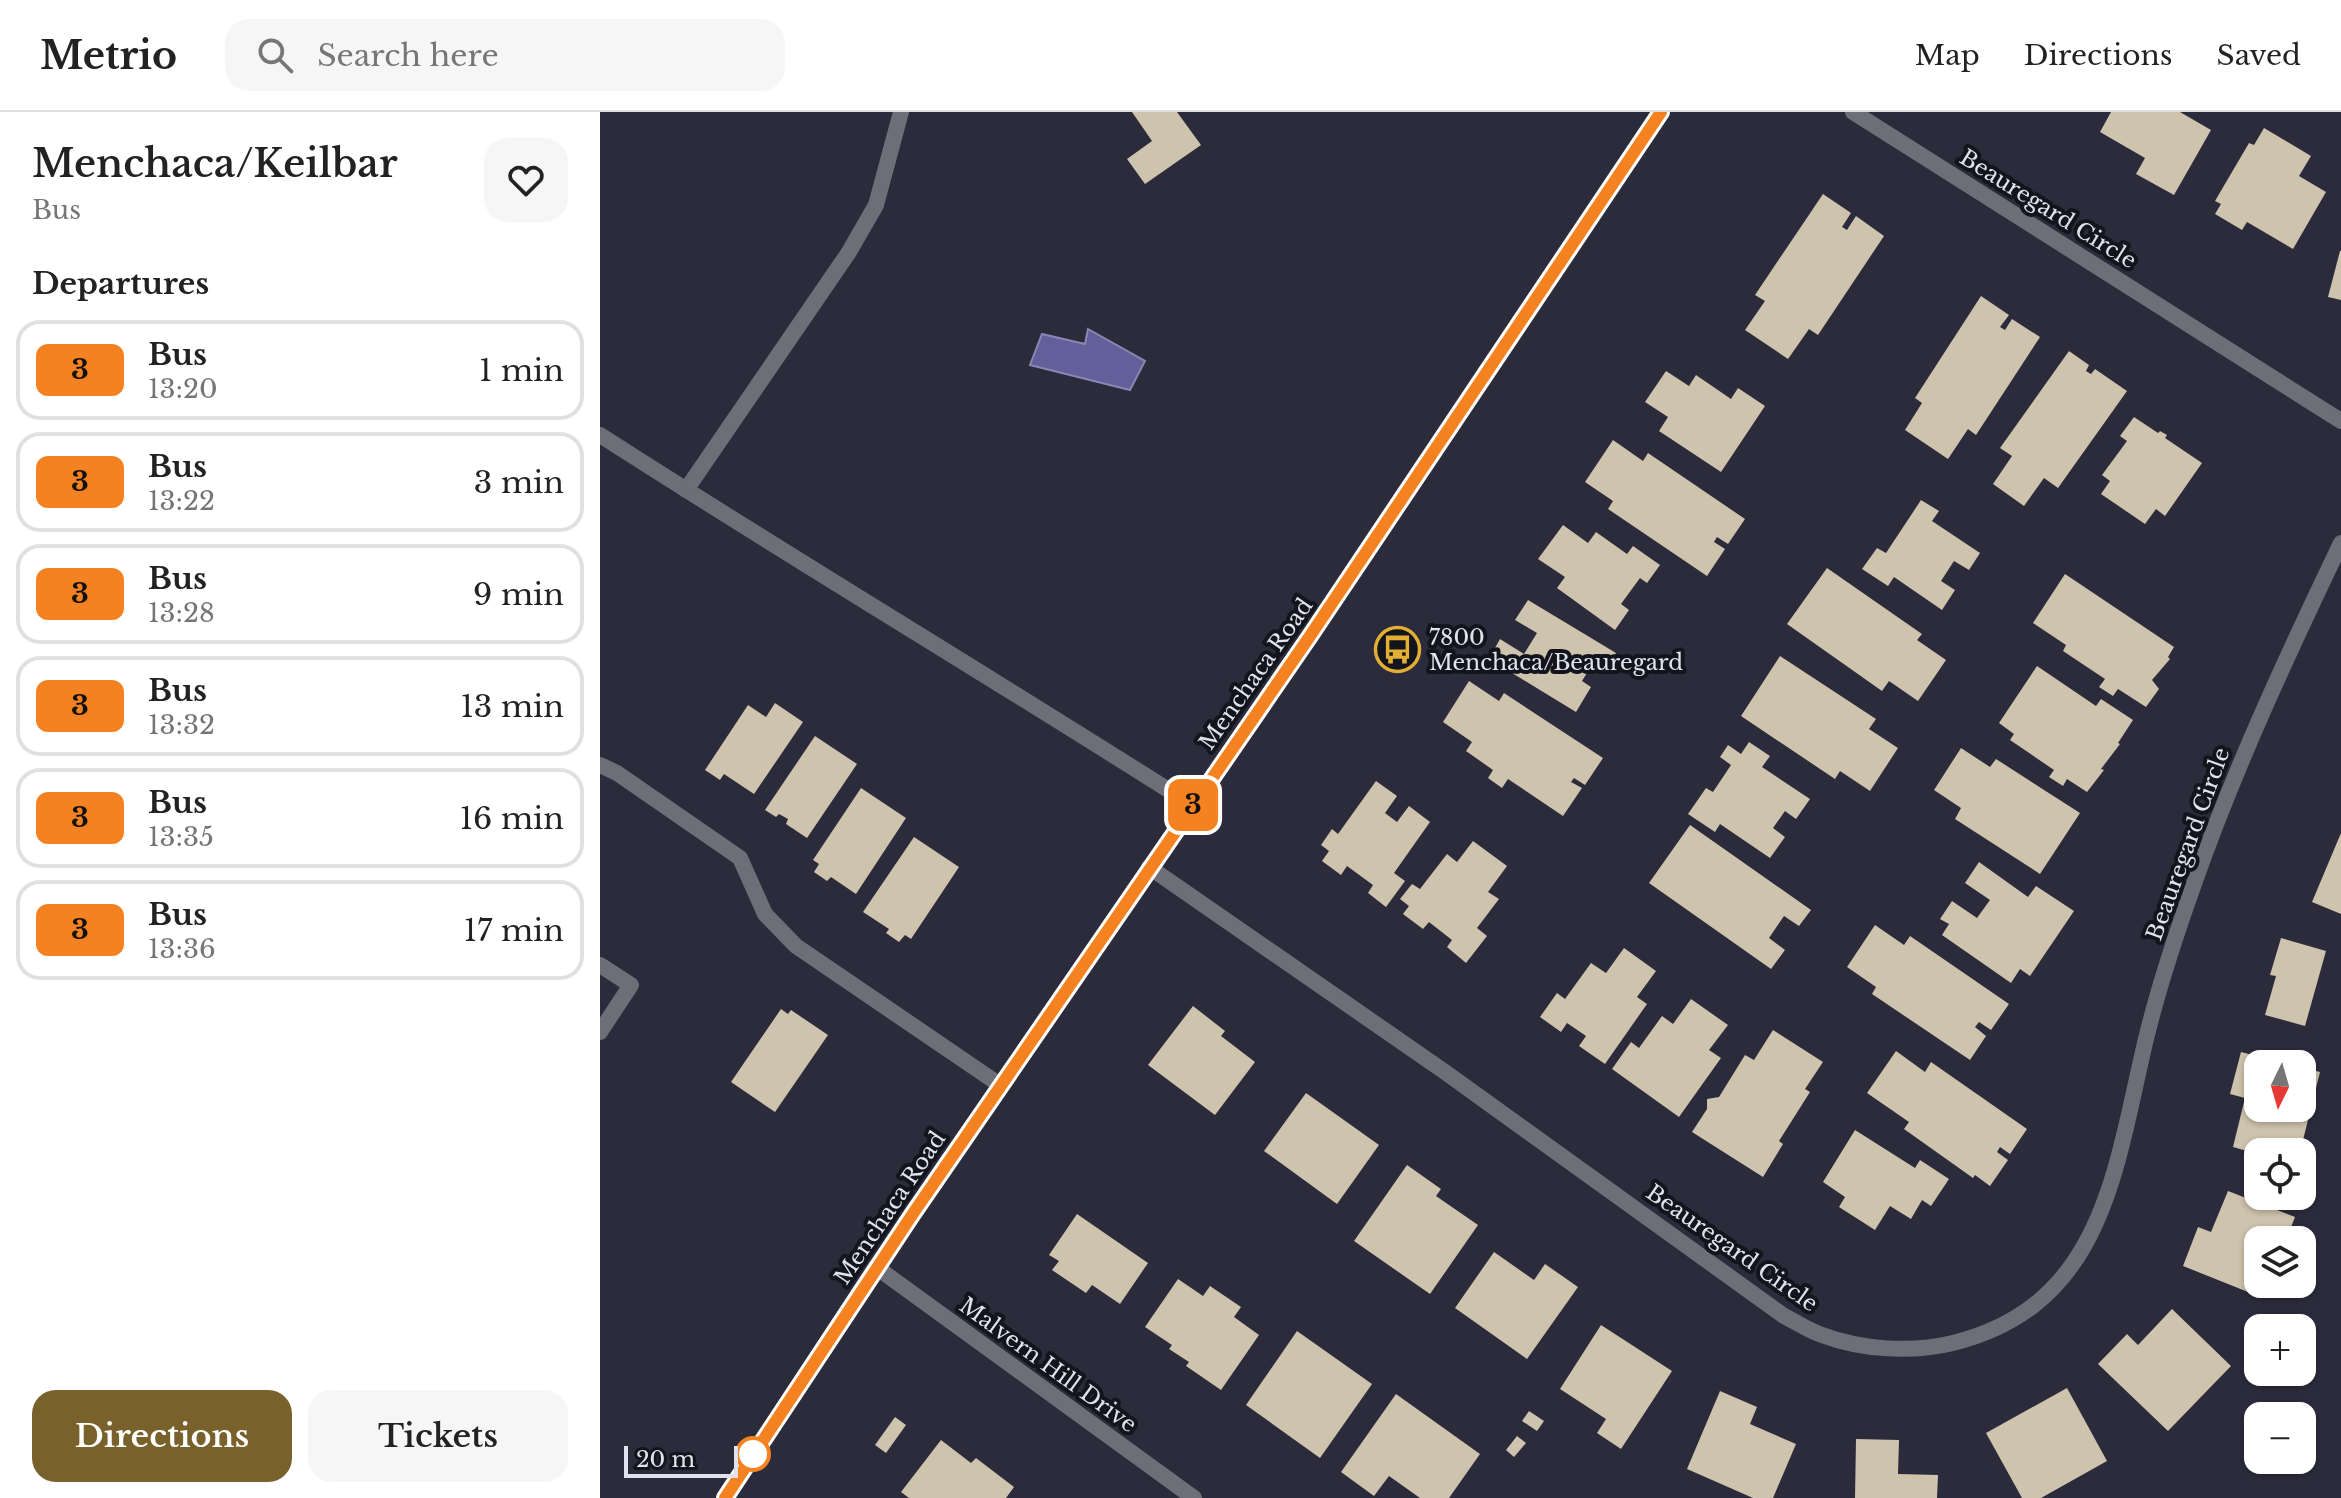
<!DOCTYPE html>
<meta charset="utf-8">
<style>
:root{--surface:#fff;--page:#f6f6f6;--text:#222;--muted:#767676;--line:#e0e0e0;--accent:#78612a}
body{margin:0;font-family:"Libre Baskerville",serif;background:var(--page);color:var(--text);height:100vh;display:flex;flex-direction:column;font-size:30px;white-space:nowrap}
*{box-sizing:border-box;margin:0}
p{font-size:26px;color:var(--muted)}
.icon{flex:none;width:44px;height:44px;fill:none;stroke:currentColor;stroke-width:2;stroke-linecap:round;stroke-linejoin:round}
.map{position:relative;flex:1;overflow:hidden}
.side{display:flex;flex-direction:column;background:var(--surface);width:600px}
.side>*{flex:none}
.badge{padding:0 16px;border-radius:12px;font-size:28px;line-height:52px}
.needle{width:52px;rotate:185deg}
.tools{position:absolute;left:1644px;top:938px;display:grid;gap:16px}
.tools a{display:grid;place-items:center;width:72px;height:72px;border-radius:16px;background:var(--surface);box-shadow:0 2px 6px #0004;font-size:40px}
.scale{position:absolute;left:24px;bottom:20px;width:114px;box-sizing:border-box;padding-left:8px;border:4px solid #e2e2ee;border-top:0;font-size:22px;line-height:28px;white-space:nowrap;color:#e2e2ee;-webkit-text-stroke:6px #14141c;paint-order:stroke}
.map>.badge{position:absolute;translate:-50% -50%;box-shadow:0 0 0 4px #fff}
h2{padding:0 32px;font-size:30px;line-height:72px}
.round{display:grid;place-items:center;flex:none;width:84px;height:84px;border-radius:24px;background:var(--page)}
.summary{display:flex;align-items:center;justify-content:space-between;height:136px;padding:0 32px}
h1{font-size:38px;font-weight:600;line-height:60px}
.button{display:flex;gap:16px;margin-top:auto;padding:16px 32px}
.button a{flex:1;height:92px;border-radius:24px;background:var(--accent);color:#fff;font-size:32px;font-weight:600;line-height:92px;text-align:center}
.button a+a{background:var(--page);color:var(--text)}
ul{padding:0;list-style:none}
li{display:flex;align-items:center;gap:24px;height:100px;margin:0 16px 12px;padding:0 16px;border:4px solid var(--line);border-radius:24px}
li div{flex:1}
li b{display:block;font-size:30px}
li em{font-style:normal}
li .badge{min-width:88px;font-weight:700;text-align:center}
header{display:flex;align-items:center;gap:48px;box-sizing:border-box;height:112px;padding:0 40px;background:var(--surface);border-bottom:2px solid var(--line)}
header strong{font-size:38px}
nav{display:flex;gap:44px;margin-inline-start:auto;font-size:28px}
.search{width:560px;height:72px;background:var(--page);display:flex;align-items:center;gap:20px;box-sizing:border-box;padding:0 28px;border-radius:24px;color:var(--muted);font-size:30px}
main{display:flex;flex:1;min-height:0}
.map>svg:first-child{display:block}
.water{fill:#635f9b;stroke:#8986b4;stroke-width:2}
.building{fill:#cec3ad}
.lines{fill:none;stroke-linecap:round;stroke-linejoin:round}
.lane{stroke:#6d6e77;stroke-width:16}
.street{stroke:#6d6e77;stroke-width:16}
.secondary{stroke:#9292a1;stroke-width:16}
.line-casing{stroke:#fff;stroke-width:18}
.line{stroke:#f58220;stroke-width:12}
.stop-dot{fill:#fff;stroke:#f58220;stroke-width:4}
.labels{text-anchor:middle;dominant-baseline:central;stroke-width:8;stroke-linejoin:round;paint-order:stroke}
.street-label{font-size:22px;fill:#e2e2ee;stroke:#14141c}
.poi-label{font-size:22px;fill:#e2e2ee;stroke:#14141c;text-anchor:start}
</style>
<header>
<strong>Metrio</strong>
<div class="search"><svg class="icon" aria-label="search" viewBox="0 0 24 24"><circle cx="10" cy="10" r="6"/><path d="M15 15l6 6"/></svg>Search here</div>
<nav><a>Map</a><a>Directions</a><a>Saved</a></nav>
</header>
<main>
<section class="side">
<div class="summary"><div><h1>Menchaca/Keilbar</h1><p>Bus</p></div><a class="round"><svg class="icon" aria-label="heart" viewBox="0 0 24 24"><path d="M12 20l-8-8c-3-5 5-10 8-4 3-6 11-1 8 4z"/></svg></a></div>
<h2>Departures</h2>
<ul>
<li><span class="badge" style="background:#f58220;color:#111">3</span><div><b>Bus</b><p>13:20</p></div><em>1 min</em></li>
<li><span class="badge" style="background:#f58220;color:#111">3</span><div><b>Bus</b><p>13:22</p></div><em>3 min</em></li>
<li><span class="badge" style="background:#f58220;color:#111">3</span><div><b>Bus</b><p>13:28</p></div><em>9 min</em></li>
<li><span class="badge" style="background:#f58220;color:#111">3</span><div><b>Bus</b><p>13:32</p></div><em>13 min</em></li>
<li><span class="badge" style="background:#f58220;color:#111">3</span><div><b>Bus</b><p>13:35</p></div><em>16 min</em></li>
<li><span class="badge" style="background:#f58220;color:#111">3</span><div><b>Bus</b><p>13:36</p></div><em>17 min</em></li>
</ul>
<div class="button"><a>Directions</a><a>Tickets</a></div>
</section>
<div class="map">
<svg width="1741" height="1386" viewBox="0 0 1741 1386">
<rect width="100%" height="100%" fill="#2b2b3c"/>
<!-- water -->
<polygon class="water" points="488,217 545,249 530,278 430,253 442,222 485,232"/>
<!-- building -->
<g class="building">
<polygon points="532,0 577,0 601,33 545,72 527,47 552,29"/>
<polygon points="1511,0 1580,0 1611,18 1574,83 1536,62 1545,46 1500,20"/>
<polygon points="1664,16 1711,44 1699,64 1726,80 1693,137 1647,110 1642,118 1615,102 1621,92 1615,89 1649,31 1654,33"/>
<polygon points="1223,82 1251,101 1242,115 1247,118 1256,104 1284,124 1218,223 1209,217 1188,247 1145,218 1165,189 1155,183"/>
<polygon points="1740,139 1741,139 1741,188 1728,185"/>
<polygon points="1381,184 1409,203 1400,215 1405,218 1412,207 1440,225 1376,323 1368,317 1348,347 1305,318 1322,291 1315,286"/>
<polygon points="1469,239 1489,253 1486,259 1491,262 1495,257 1527,279 1458,376 1444,366 1424,394 1393,372 1412,344 1400,336"/>
<polygon points="1066,259 1089,274 1096,263 1131,287 1138,276 1165,294 1121,360 1059,319 1068,305 1045,290"/>
<polygon points="1534,305 1558,321 1560,319 1567,323 1565,326 1602,351 1565,404 1556,397 1545,412 1501,382 1510,369 1502,363 1527,329 1520,324"/>
<polygon points="1013,328 1043,349 1048,341 1145,407 1128,432 1117,425 1114,430 1125,437 1107,464 1008,397 1013,389 985,370"/>
<polygon points="1321,388 1339,399 1332,409 1380,441 1369,458 1354,449 1341,469 1355,478 1342,498 1294,465 1288,474 1262,457 1277,436 1286,441"/>
<polygon points="963,413 988,431 996,420 1027,442 1033,434 1060,453 1047,471 1040,466 1021,492 1029,498 1015,518 957,476 965,465 938,447"/>
<polygon points="1227,456 1322,522 1317,528 1346,548 1318,589 1289,569 1282,579 1187,512"/>
<polygon points="1465,462 1574,535 1568,545 1570,547 1552,568 1559,577 1546,595 1518,577 1513,584 1499,575 1505,567 1463,539 1466,533 1433,511"/>
<polygon points="928,488 1016,541 1005,560 993,551 982,569 991,575 976,600 889,547 900,527 924,542 937,521 915,508"/>
<polygon points="1180,544 1276,607 1269,617 1298,636 1270,679 1240,659 1235,667 1141,604"/>
<polygon points="1437,554 1496,594 1501,587 1533,608 1518,631 1520,632 1501,657 1504,658 1487,680 1467,667 1463,674 1449,665 1454,658 1410,628 1414,622 1399,611"/>
<polygon points="869,569 899,589 904,581 1003,646 985,673 974,666 971,670 982,676 963,704 908,667 902,676 888,666 893,658 866,639 872,630 843,610"/>
<polygon points="175,591 203,610 154,682 124,662 120,668 105,658 148,593 166,605"/>
<polygon points="215,624 257,652 207,726 186,712 188,707 179,702 176,705 165,698"/>
<polygon points="1149,630 1170,644 1162,655 1210,687 1196,707 1185,699 1173,716 1185,725 1170,746 1120,712 1115,720 1088,702 1106,676 1113,680 1131,653 1120,645 1128,633 1141,642"/>
<polygon points="1361,636 1390,655 1396,647 1480,701 1440,762 1355,707 1361,696 1334,678"/>
<polygon points="776,669 797,684 785,701 797,710 809,694 830,710 794,761 805,769 786,795 768,781 773,773 747,754 741,763 722,749 729,739 721,733 732,717 738,722"/>
<polygon points="261,676 306,706 256,782 231,765 227,769 214,760 219,752 213,748"/>
<polygon points="1090,713 1211,798 1199,814 1184,804 1169,826 1185,838 1171,857 1049,771"/>
<polygon points="1741,721 1741,802 1712,790"/>
<polygon points="314,725 359,755 311,827 305,823 299,830 286,821 289,817 263,800"/>
<polygon points="873,729 907,754 888,780 899,787 877,816 887,824 866,851 847,835 852,828 829,810 823,817 803,802 809,794 800,787 812,772 820,777 847,742 857,750"/>
<polygon points="1379,750 1428,785 1436,774 1474,799 1430,864 1420,857 1411,871 1342,823 1349,812 1340,807 1352,789 1377,806 1390,788 1365,771"/>
<polygon points="1275,813 1304,833 1310,824 1409,892 1391,918 1379,910 1375,915 1386,924 1370,948 1272,882 1276,875 1247,855"/>
<polygon points="1681,826 1726,839 1705,914 1665,903 1676,864 1670,863"/>
<polygon points="1024,836 1056,859 1037,885 1047,892 1005,952 979,934 986,924 967,911 961,920 940,905 957,881 965,887 991,851 1006,861"/>
<polygon points="1091,887 1128,913 1109,938 1121,946 1079,1005 1012,957 1031,930 1039,936 1062,904 1073,912"/>
<polygon points="593,894 625,919 621,924 655,950 615,1003 548,953"/>
<polygon points="181,897 188,902 191,898 228,923 175,1000 131,970"/>
<polygon points="1173,918 1223,950 1205,977 1210,980 1179,1029 1183,1032 1163,1065 1092,1020 1107,997 1107,987 1119,985 1145,943 1154,948"/>
<polygon points="1296,939 1325,960 1331,950 1427,1017 1410,1042 1400,1035 1397,1040 1408,1048 1390,1074 1375,1063 1373,1066 1304,1017 1309,1010 1267,981"/>
<polygon points="1641,940 1684,951 1658,952 1658,996 1702,996 1702,955 1720,960 1700,1040 1658,1042 1633,1035 1645,986 1630,982"/>
<polygon points="706,981 779,1033 737,1092 664,1039"/>
<polygon points="1255,1018 1315,1056 1320,1048 1349,1067 1331,1094 1322,1088 1311,1107 1290,1094 1275,1118 1239,1095 1245,1085 1223,1070"/>
<polygon points="807,1053 841,1077 836,1084 878,1113 830,1182 754,1129"/>
<polygon points="1628,1079 1695,1105 1686,1128 1658,1128 1658,1172 1668,1172 1663,1186 1583,1154 1598,1115 1611,1120"/>
<polygon points="477,1102 548,1151 520,1192 492,1173 486,1181 452,1158 459,1149 449,1143"/>
<polygon points="894,1140 934,1168 945,1152 978,1175 927,1247 855,1196"/>
<polygon points="578,1167 603,1184 610,1174 641,1195 634,1205 659,1223 621,1278 586,1254 589,1250 569,1237 572,1233 545,1215"/>
<polygon points="1572,1197 1631,1254 1568,1319 1498,1252 1527,1222 1538,1233"/>
<polygon points="1001,1213 1072,1259 1021,1337 997,1321 1006,1307 960,1277"/>
<polygon points="697,1219 772,1272 720,1346 646,1293"/>
<polygon points="1467,1276 1507,1349 1441,1386 1422,1386 1386,1321"/>
<polygon points="1120,1279 1157,1295 1150,1312 1196,1332 1173,1386 1153,1386 1087,1357"/>
<polygon points="796,1282 880,1342 849,1386 820,1386 789,1364 774,1384 741,1360"/>
<polygon points="929,1299 944,1309 937,1319 922,1309"/>
<polygon points="295,1305 306,1313 286,1341 275,1333"/>
<polygon points="917,1324 926,1331 914,1345 906,1338"/>
<polygon points="1256,1327 1299,1328 1298,1362 1338,1363 1337,1386 1255,1386"/>
<polygon points="341,1328 371,1351 376,1346 414,1375 406,1386 309,1386 301,1380"/>
</g>
<g class="lines">
<!-- lane -->
<g class="lane">
<polyline points="0,653 17,661 140,746 165,802 196,834 400,973"/>
<polyline points="0,853 31,873 0,920"/>
</g>
<!-- street -->
<g class="street">
<polyline points="1253,0 1741,309"/>
<path d="M 0,323 C 196,449 396,568 592,693"/>
<polyline points="86,378 249,140 276,93 301,0"/>
<path d="M 549,755 L 845,960 L 1184,1204 C 1196,1210 1209,1219 1222,1223 C 1262,1238 1312,1241 1353,1231 C 1503,1194 1515,1058 1545,931 C 1558,876 1576,822 1595,769 C 1636,653 1688,542 1741,431"/>
<polyline points="276,1155 594,1386"/>
</g>
<!-- secondary -->
<polyline class="secondary" points="125,1386 276,1155 710,524 1061,0"/>
</g>
<g class="lines">
<defs>
<polyline id="line" points="125,1386 312,1103 710,524 1061,0"/>
</defs>
<!-- line casing -->
<use href="#line" class="line-casing"/>
<!-- line -->
<use href="#line" class="line"/>
</g>
<!-- icons -->
<defs>
<symbol id="bus-ring" viewBox="-11 -11 22 22"><circle r="9.5" fill="#14141c" stroke="#e2af34" stroke-width="1.5"/><path d="M-5-6H5V4H4V6H2V4H-2V6H-4V4H-5ZM-3.5-4V0h7V-4ZM-3.5 1.2v1.5H-2V1.2ZM2 1.2v1.5H3.5V1.2Z" fill="#e2af34"/></symbol>
</defs>
<g fill-rule="evenodd">
<use href="#bus-ring" x="772" y="512" width="51" height="51"/>
</g>
<!-- markers -->
<circle class="stop-dot" cx="153" cy="1342" r="16"/>
<g class="labels">
<!-- street labels -->
<g class="street-label">
<text transform="translate(1448 97) rotate(32)">Beauregard Circle</text>
<text transform="translate(656 562) rotate(-55)">Menchaca Road</text>
<text transform="translate(1588 732) rotate(-70)">Beauregard Circle</text>
<text transform="translate(290 1096) rotate(-56)">Menchaca Road</text>
<text transform="translate(1132 1136) rotate(35)">Beauregard Circle</text>
<text transform="translate(448 1253) rotate(36)">Malvern Hill Drive</text>
</g>
<!-- poi labels -->
<g class="poi-label">
<text x="829" y="525">7800<tspan x="829" dy="25">Menchaca/Beauregard</tspan></text>
</g>
</g>
</svg>
<div class="tools">
<a><svg class="needle" viewBox="-14 -14 28 28"><path d="M0-13l5 13h-10z" fill="#e53935"/><path d="M0 13l5-13h-10z" fill="#767676"/></svg></a>
<a><svg class="icon" aria-label="locate" viewBox="0 0 24 24"><circle cx="12" cy="12" r="6"/><path d="M12 2v4M12 18v4M2 12h4M18 12h4"/></svg></a>
<a><svg class="icon" aria-label="layers" viewBox="0 0 24 24"><path d="M12 4l9 5-9 5-9-5zM3 14l9 5 9-5"/></svg></a>
<a>+</a>
<a>−</a>
</div>
<div class="scale">20 m</div>
<b class="badge" style="left:593px;top:693px;background:#f58220;color:#111">3</b>
</div>
</main>
